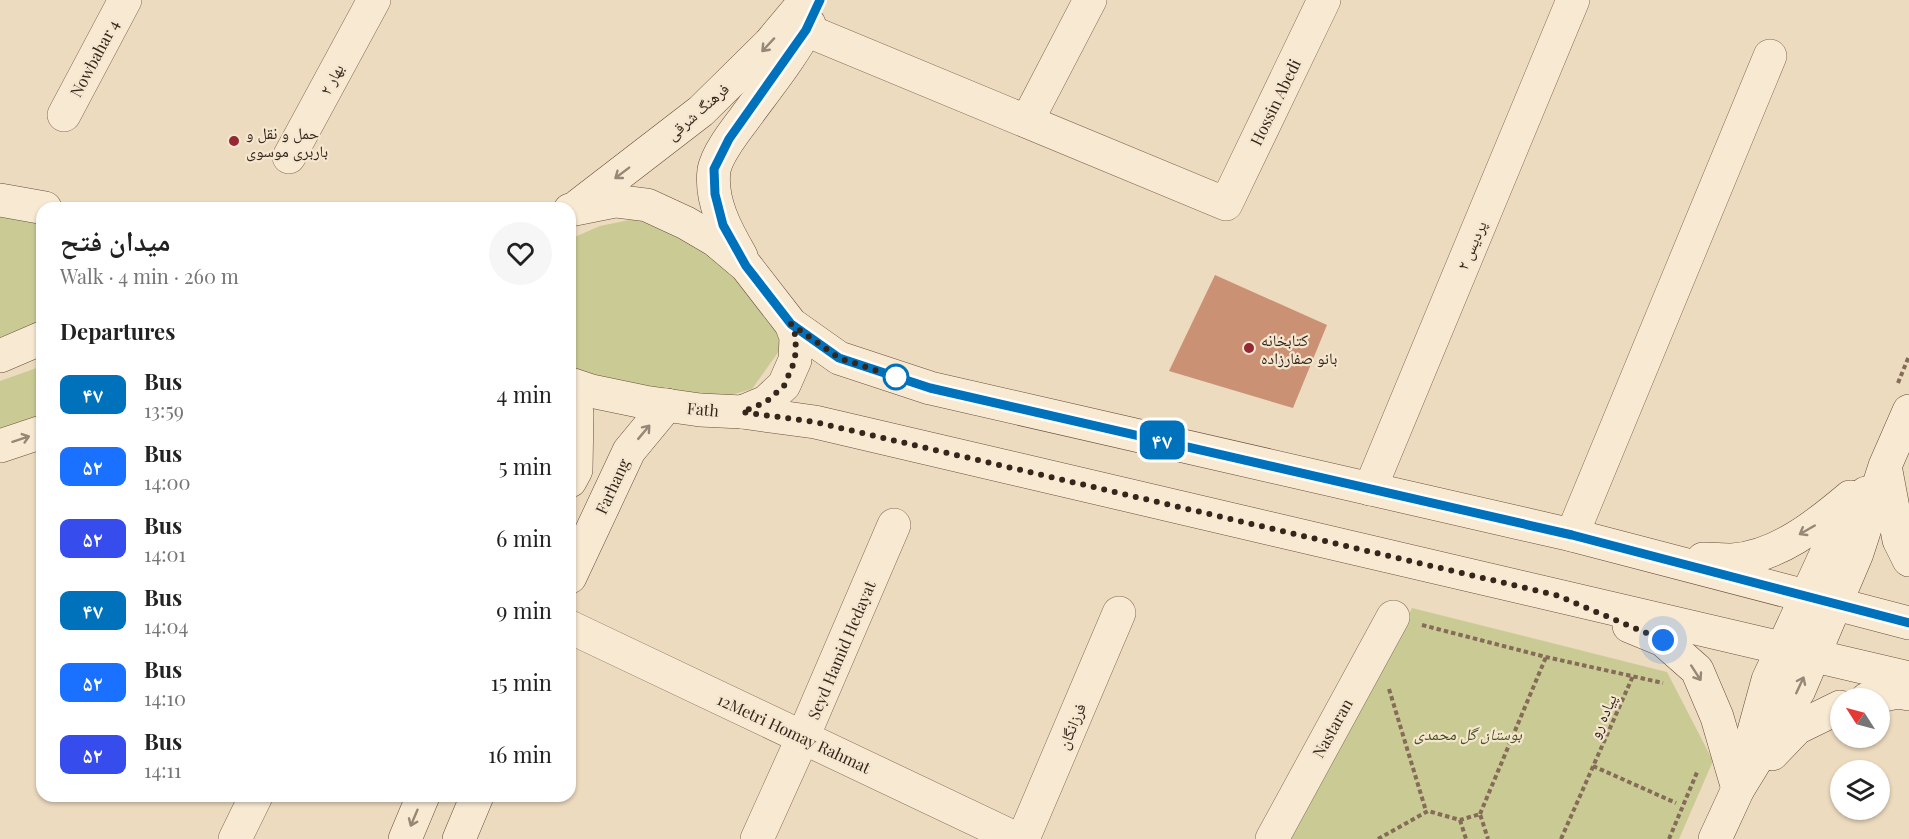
<!DOCTYPE html>
<meta charset="utf-8">
<style>
:root{--surface:#fff;--page:#f6f6f6;--text:#222;--muted:#767676}
body{margin:0;font-family:"Playfair Display","Noto Naskh Arabic",serif;background:var(--page);color:var(--text);height:100vh;display:flex;flex-direction:column;font-size:22px;white-space:nowrap}
*{box-sizing:border-box;margin:0}
p{font-size:20px;color:var(--muted)}
.icon{flex:none;width:33px;height:33px;fill:none;stroke:currentColor;stroke-width:2;stroke-linecap:round;stroke-linejoin:round}
.map{position:relative;flex:1;overflow:hidden}
.drawer{position:absolute;left:36px;top:202px;width:540px;height:600px;display:flex;flex-direction:column;background:var(--surface);border-radius:18px;box-shadow:0 2px 4px #0004}
.drawer>*{flex:none}
.badge{padding:0 12px;border-radius:9px;font-size:21px;line-height:39px}
.needle{width:39px;rotate:306deg}
.fabs{position:absolute;left:1830px;top:688px;display:grid;gap:12px}
.fabs a{display:grid;place-items:center;width:60px;height:60px;border-radius:50%;background:var(--surface);box-shadow:0 2px 4px #0004;font-size:30px}
.you{position:absolute;width:30px;height:30px;margin:-15px;border:4px solid #fff;border-radius:50%;background:#1a73e8;box-shadow:0 0 0 9px #1a73e833}
.map>.badge{position:absolute;translate:-50% -50%;box-shadow:0 0 0 3px #fff}
h2{padding:0 24px;font-size:22px;line-height:54px}
.round{display:grid;place-items:center;flex:none;width:63px;height:63px;border-radius:32px;background:var(--page)}
.head{display:flex;align-items:center;justify-content:space-between;height:102px;padding:0 24px}
h1{font-size:28px;font-weight:700;line-height:45px}
ul{padding:0;list-style:none}
li{display:flex;align-items:center;gap:18px;height:72px;padding:0 24px}
li div{flex:1}
li b{display:block;font-size:22px}
li em{font-style:normal}
li .badge{min-width:66px;font-weight:700;text-align:center}
.map>svg:first-child{display:block}
.green{fill:#cacb94}
.building{fill:#cb9175}
.lines{fill:none;stroke-linecap:round;stroke-linejoin:round}
.street-casing{stroke:#866c58;stroke-width:34}
.secondary-casing{stroke:#674d3b;stroke-width:34}
.path{stroke:#866c58;stroke-width:4;stroke-dasharray:4.5 3;stroke-linecap:butt}
.street{stroke:#f8e9d2;stroke-width:33}
.secondary{stroke:#f8e9d2;stroke-width:33}
.oneway{stroke:#968877}
.line-casing{stroke:#fff;stroke-width:14}
.line{stroke:#0072bc;stroke-width:9}
.walk{stroke:#35261c;stroke-width:6;stroke-dasharray:0 10.8}
.poi-dot{fill:#942833;stroke:#f5e6cf;stroke-width:2}
.stop-dot{fill:#fff;stroke:#0072bc;stroke-width:3}
.labels{text-anchor:middle;dominant-baseline:central;stroke-width:4.5;stroke-linejoin:round;paint-order:stroke}
.street-label{font-size:16px;fill:#35261c;stroke:#f5e6cf}
.poi-label{font-size:16px;fill:#35261c;stroke:#f5e6cf;text-anchor:start}
.park-label{font-size:16px;font-style:italic;fill:#4a5123;stroke:#f5e6cf}
</style>
<div class="map">
<svg width="1909" height="839" viewBox="0 0 1909 839">
<rect width="100%" height="100%" fill="#eddbbf"/>
<!-- green -->
<g class="green">
<polygon points="0,215 42,221 42,325 0,341"/>
<polygon points="639,218 679,230 732,269 772,321 784,344 752,389 714,400 619,386 570,369 570,239 600,226"/>
<polygon points="42,366 42,420 0,432 0,381"/>
<polygon points="1412,608 1667,672 1713,761 1679,839 1290,839"/>
</g>
<!-- building -->
<polygon class="building" points="1215,275 1327,325 1293,408 1169,371"/>
<g class="lines">
<defs>
<g id="street">
<polyline points="806,30 1226,204 1324,0"/>
<polyline points="64,115 125,0"/>
<polyline points="1027,121 1090,0"/>
<polyline points="289,157 374,0"/>
<polyline points="1370,489 1573,0"/>
<polyline points="1572,535 1770,56"/>
<polyline points="570,627 1017,839"/>
<polyline points="235,839 256,796"/>
<polyline points="757,839 803,737 894,525"/>
<polyline points="1023,839 1119,613"/>
<polyline points="1272,839 1393,617"/>
</g>
<g id="secondary">
<polyline points="0,200 45,208"/>
<polyline points="579,205 701,111 770,43 806,0"/>
<polyline points="570,210 615,201 647,205 686,223 715,240 746,266 791,324 796,337 795,360 784,385 766,402 742,412 700,410 644,402 591,391 570,384"/>
<path d="M 741,256 C 726,230 710,201 714,170 C 717,154 734,132 744,119 C 765,90 793,56 809,24"/>
<polyline points="791,324 839,358 930,388 1572,535 1909,623"/>
<polyline points="0,356 42,338"/>
<polyline points="570,401 577,413 576,470 570,481"/>
<polyline points="742,412 815,422 1909,678"/>
<polyline points="0,446 42,432"/>
<polyline points="1886,471 1899,540 1909,560"/>
<path d="M 1703,559 C 1713,559 1722,560 1732,560 C 1777,557 1817,525 1850,497"/>
<polyline points="570,577 629,451 667,405"/>
<polyline points="1629,626 1663,640 1697,670 1717,717 1738,789"/>
<polyline points="1867,699 1898,692 1909,694"/>
<polyline points="1748,753 1768,680 1832,541 1866,493"/>
<polyline points="1772,754 1797,728 1840,707"/>
<polyline points="405,839 423,796"/>
<polyline points="459,839 477,796"/>
<polyline points="1715,839 1738,789 1799,690 1857,553 1885,466 1909,411"/>
</g>
</defs>
<!-- street casing -->
<use href="#street" class="street-casing"/>
<!-- secondary casing -->
<use href="#secondary" class="secondary-casing"/>
<!-- path -->
<g class="path">
<polyline points="1898,383 1909,356"/>
<polyline points="1422,625 1546,657 1663,683"/>
<polyline points="1389,689 1426,811"/>
<polyline points="1593,766 1676,803"/>
<polyline points="1480,814 1546,657"/>
<polyline points="1460,820 1466,839"/>
<polyline points="1378,839 1428,811 1460,820 1480,814 1488,839"/>
<polyline points="1561,839 1633,676"/>
<polyline points="1669,839 1698,770"/>
</g>
<!-- street -->
<use href="#street" class="street"/>
<!-- secondary -->
<use href="#secondary" class="secondary"/>
</g>
<!-- one-way arrows -->
<defs><path id="oneway-shaft" d="M-6 0H5M1.5-3L5.5 0L1.5 3" fill="none" stroke-width="1.6" stroke-linecap="round" stroke-linejoin="round" transform="scale(1.5)"/></defs>
<g class="oneway">
<use href="#oneway-shaft" transform="translate(768 45) rotate(133)"/>
<use href="#oneway-shaft" transform="translate(622 173) rotate(143)"/>
<use href="#oneway-shaft" transform="translate(644 432) rotate(-50)"/>
<use href="#oneway-shaft" transform="translate(21 439) rotate(-18)"/>
<use href="#oneway-shaft" transform="translate(1807 530) rotate(150)"/>
<use href="#oneway-shaft" transform="translate(1696 673) rotate(57)"/>
<use href="#oneway-shaft" transform="translate(1800 685) rotate(-65)"/>
<use href="#oneway-shaft" transform="translate(414 818) rotate(113)"/>
</g>
<g class="lines">
<defs>
<polyline id="line" points="820,0 806,30 729,139 714,169 715,194 723,225 746,266 791,324 839,358 930,388 1572,535 1909,623"/>
</defs>
<!-- line casing -->
<use href="#line" class="line-casing"/>
<!-- line -->
<use href="#line" class="line"/>
<!-- walk -->
<polyline class="walk" points="896,377 839,358 791,324 796,337 795,360 784,386 766,402 742,412 815,422 1556,595 1663,640"/>
</g>
<!-- markers -->
<g class="poi-dot">
<circle cx="234" cy="141" r="6"/>
<circle cx="1249" cy="348" r="6"/>
</g>
<circle class="stop-dot" cx="896" cy="377" r="12"/>
<g class="labels">
<!-- street labels -->
<g class="street-label">
<text transform="translate(94 58) rotate(-62)">Nowbahar 4</text>
<text transform="translate(331 79) rotate(-62)">بهار ۲</text>
<text transform="translate(1275 102) rotate(-64)">Hossin Abedi</text>
<text transform="translate(697 111) rotate(-41)">فرهنگ شرقی</text>
<text transform="translate(1471 245) rotate(-67)">پردیس ۲</text>
<text transform="translate(703 409) rotate(5)">Fath</text>
<text transform="translate(612 486) rotate(-65)">Farhang</text>
<text transform="translate(841 650) rotate(-67)">Seyd Hamid Hedayat</text>
<text transform="translate(1602 716) rotate(-66)">پیاده رو</text>
<text transform="translate(1071 726) rotate(-67)">فرزانگان</text>
<text transform="translate(1332 728) rotate(-61)">Nastaran</text>
<text transform="translate(794 733) rotate(25)">12Metri Homay Rahmat</text>
</g>
<!-- poi labels -->
<g class="poi-label">
<text x="246" y="132">حمل و نقل و<tspan x="246" dy="18">باربری موسوی</tspan></text>
<text x="1261" y="339">کتابخانه<tspan x="1261" dy="18">بانو صفارزاده</tspan></text>
</g>
<!-- park labels -->
<g class="park-label">
<text x="1468" y="733">بوستان گل محمدی</text>
</g>
</g>
</svg>
<div class="fabs">
<a><svg class="needle" viewBox="-14 -14 28 28"><path d="M0-13l5 13h-10z" fill="#e53935"/><path d="M0 13l5-13h-10z" fill="#767676"/></svg></a>
<a><svg class="icon" aria-label="layers" viewBox="0 0 24 24"><path d="M12 4l9 5-9 5-9-5zM3 14l9 5 9-5"/></svg></a>
</div>
<div class="you" style="left:1663px;top:640px"></div>
<b class="badge" style="left:1162px;top:440px;background:#0072bc;color:#fff">۴۷</b>
<section class="drawer">
<div class="head"><div><h1>میدان فتح</h1><p>Walk · 4 min · 260 m</p></div><a class="round"><svg class="icon" aria-label="heart" viewBox="0 0 24 24"><path d="M12 20l-8-8c-3-5 5-10 8-4 3-6 11-1 8 4z"/></svg></a></div>
<h2>Departures</h2>
<ul>
<li><span class="badge" style="background:#0072bc;color:#fff">۴۷</span><div><b>Bus</b><p>13:59</p></div><em>4 min</em></li>
<li><span class="badge" style="background:#1a71ff;color:#fff">۵۲</span><div><b>Bus</b><p>14:00</p></div><em>5 min</em></li>
<li><span class="badge" style="background:#364cec;color:#fff">۵۲</span><div><b>Bus</b><p>14:01</p></div><em>6 min</em></li>
<li><span class="badge" style="background:#0072bc;color:#fff">۴۷</span><div><b>Bus</b><p>14:04</p></div><em>9 min</em></li>
<li><span class="badge" style="background:#1a71ff;color:#fff">۵۲</span><div><b>Bus</b><p>14:10</p></div><em>15 min</em></li>
<li><span class="badge" style="background:#364cec;color:#fff">۵۲</span><div><b>Bus</b><p>14:11</p></div><em>16 min</em></li>
</ul>
</section>
</div>
